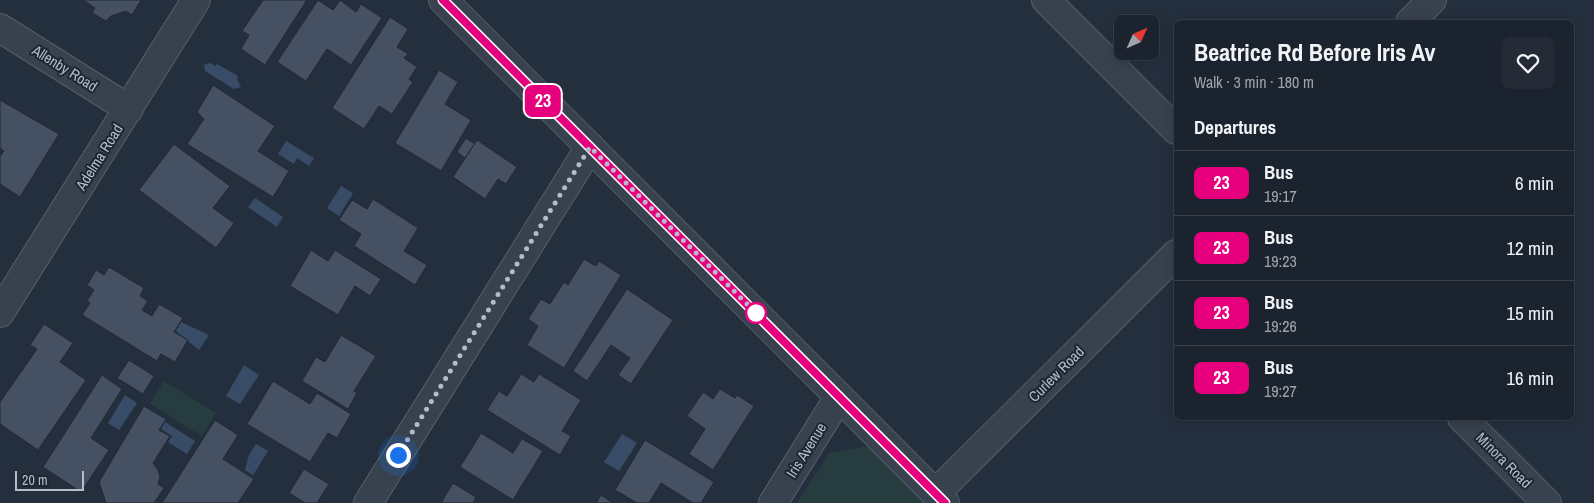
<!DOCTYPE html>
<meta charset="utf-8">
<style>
:root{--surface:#1b232e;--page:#242b36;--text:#f1f3f6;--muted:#a0a4aa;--line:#39404a}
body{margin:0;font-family:"Archivo Narrow",sans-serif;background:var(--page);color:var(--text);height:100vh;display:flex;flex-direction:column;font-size:19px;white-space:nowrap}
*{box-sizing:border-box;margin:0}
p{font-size:16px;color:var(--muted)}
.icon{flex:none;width:28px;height:28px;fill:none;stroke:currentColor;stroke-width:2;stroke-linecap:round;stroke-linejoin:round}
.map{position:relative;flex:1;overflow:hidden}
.sheet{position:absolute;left:1174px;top:20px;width:400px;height:400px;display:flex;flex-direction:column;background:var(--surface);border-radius:8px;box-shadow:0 2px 12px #0003,0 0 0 1px var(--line)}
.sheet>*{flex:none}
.badge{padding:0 10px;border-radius:8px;font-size:18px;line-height:32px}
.needle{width:32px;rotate:45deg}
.buttons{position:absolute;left:1114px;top:15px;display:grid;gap:10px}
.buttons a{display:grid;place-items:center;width:45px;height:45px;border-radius:8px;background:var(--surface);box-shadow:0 2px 12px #0003,0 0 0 1px var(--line);font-size:25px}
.scale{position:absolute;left:15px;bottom:12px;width:69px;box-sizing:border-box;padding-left:5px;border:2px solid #b4bcc9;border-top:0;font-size:14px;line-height:18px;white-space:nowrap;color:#b4bcc9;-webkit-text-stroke:4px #1d2633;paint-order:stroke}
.you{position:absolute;width:25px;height:25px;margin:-12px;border:4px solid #fff;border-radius:50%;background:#1a73e8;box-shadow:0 0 0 8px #1a73e833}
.map>.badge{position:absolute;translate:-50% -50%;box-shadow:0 0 0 2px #fff}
h2{padding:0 20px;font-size:19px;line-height:45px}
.round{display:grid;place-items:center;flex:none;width:52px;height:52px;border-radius:8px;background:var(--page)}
.summary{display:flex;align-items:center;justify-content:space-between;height:85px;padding:0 20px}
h1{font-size:24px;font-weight:700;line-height:38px}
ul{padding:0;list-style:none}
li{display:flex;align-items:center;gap:15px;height:65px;padding:0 20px;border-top:1px solid var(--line)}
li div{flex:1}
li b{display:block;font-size:19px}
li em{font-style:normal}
li .badge{min-width:55px;font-weight:700;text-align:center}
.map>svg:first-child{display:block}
.green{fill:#263c3f}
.water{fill:#394c67}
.building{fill:#455162;stroke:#1f2835}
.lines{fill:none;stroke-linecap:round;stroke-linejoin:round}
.minor-casing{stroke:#565f6c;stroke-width:30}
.minor{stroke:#38414e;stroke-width:28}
.line-casing{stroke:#fff;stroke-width:11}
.line{stroke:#e6007e;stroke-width:8}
.walk{stroke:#b4bcc9;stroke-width:5;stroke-dasharray:0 9}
.stop-dot{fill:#fff;stroke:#e6007e;stroke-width:2.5}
.labels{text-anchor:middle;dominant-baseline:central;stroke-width:4;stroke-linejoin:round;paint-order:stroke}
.street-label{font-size:15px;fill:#b4bcc9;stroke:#1d2633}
</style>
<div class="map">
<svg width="1594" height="503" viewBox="0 0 1594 503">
<rect width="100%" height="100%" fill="#242f3e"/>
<!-- green -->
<g class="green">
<polygon points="164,381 216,413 202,436 150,404"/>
<polygon points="868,446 925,503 797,503 829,453"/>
</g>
<!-- water -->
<g class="water">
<polygon points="210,63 215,66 217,64 238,76 237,79 241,87 234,89 205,71 204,65"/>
<polygon points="286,141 314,158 309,166 297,158 294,164 278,154"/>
<polygon points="341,186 353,193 339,216 327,208"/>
<polygon points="255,198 283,217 277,227 248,207"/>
<polygon points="181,322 209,335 199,350 176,331"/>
<polygon points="244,365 259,375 240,404 226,396"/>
<polygon points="125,395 137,403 119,430 108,423"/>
<polygon points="165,422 195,441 187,454 168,442 172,436 161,429"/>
<polygon points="622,434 637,443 619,471 604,462"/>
<polygon points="256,444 268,451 253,475 245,470 249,455"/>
</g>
<!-- building -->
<g class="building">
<polygon points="83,0 141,0 132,15 126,11 111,16 106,21 92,13 95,8"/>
<polygon points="263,0 307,0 265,65 241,49 249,35 242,31"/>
<polygon points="318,0 333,10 340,0 356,12 361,4 382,18 351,65 327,49 306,81 277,62"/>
<polygon points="390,17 408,29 397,47 408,54 404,58 417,67 409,79 413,82 392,114 379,106 364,129 332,108"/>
<polygon points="439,70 458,82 445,104 471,120 441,171 395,143"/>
<polygon points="213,85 275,126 258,151 289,171 273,197 187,144 204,119 197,112"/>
<polygon points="0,100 59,134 20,197 0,184 0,156 4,151 0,148"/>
<polygon points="466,138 475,144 465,158 457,152"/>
<polygon points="477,140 517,167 506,184 498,179 485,199 453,177"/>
<polygon points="174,144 230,186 213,208 234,223 216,248 139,190"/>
<polygon points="373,199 418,228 404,251 427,265 415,285 354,246 361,234 339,220 352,200 367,209"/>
<polygon points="311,250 328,261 335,250 381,279 370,296 355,286 338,315 290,286"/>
<polygon points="584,259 596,266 599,261 621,275 564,368 527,345 538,326 528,319 541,299 550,304 564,282 568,285"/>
<polygon points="109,267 144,288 140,296 148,301 142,310 152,316 159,304 183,318 174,332 188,340 175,362 161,354 157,361 82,315 90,303 87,301 94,290 87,285 96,270 104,275"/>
<polygon points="627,289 673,320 631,384 618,375 630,358 611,345 587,381 573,371"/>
<polygon points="44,324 73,343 60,362 86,380 38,450 0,424 0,402 37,349 30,345"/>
<polygon points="341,335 376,356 354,391 357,393 348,409 302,381 316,357 325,362"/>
<polygon points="129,360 154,376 143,394 117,378"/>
<polygon points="521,374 534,382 539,374 581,400 562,431 571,436 560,455 487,410 499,391 507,396"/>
<polygon points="102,375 122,389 91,438 109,450 81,492 43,467"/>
<polygon points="273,381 310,404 317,393 351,414 337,438 328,433 310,462 247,424"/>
<polygon points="720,389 735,398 737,395 754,406 713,470 689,454 705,429 687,416 703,392 713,399"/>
<polygon points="144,406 166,419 159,430 170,436 153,463 158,470 160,477 158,484 164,488 154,503 106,503 99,482"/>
<polygon points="215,420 238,435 223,459 254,479 238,503 162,503"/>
<polygon points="481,433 513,453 522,439 543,451 513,500 460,467"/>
<polygon points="645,440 714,482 701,503 693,503 661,483 649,503 637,503 615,490"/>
<polygon points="304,469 329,484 317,503 305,503 289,493"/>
<polygon points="453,483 476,497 473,503 441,503"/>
<polygon points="601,495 613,503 596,503"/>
</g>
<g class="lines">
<defs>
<g id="minor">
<polyline points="443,0 945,503"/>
<polyline points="1046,0 1176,130"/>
<polyline points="1410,22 1432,0"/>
<polyline points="0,28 129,109"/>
<polyline points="0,313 196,0"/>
<polyline points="1462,418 1547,503"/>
<polyline points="936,493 1176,254"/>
<polyline points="368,503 590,147"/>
<polyline points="773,503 839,397"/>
</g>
</defs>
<!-- minor casing -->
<use href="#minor" class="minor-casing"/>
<!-- minor -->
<use href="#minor" class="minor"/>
</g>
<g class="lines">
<defs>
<polyline id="line" points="443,0 945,503"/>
</defs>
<!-- line casing -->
<use href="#line" class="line-casing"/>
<!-- line -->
<use href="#line" class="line"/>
<!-- walk -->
<polyline class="walk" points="398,455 590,147 756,313"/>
</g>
<!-- markers -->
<circle class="stop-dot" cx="756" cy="313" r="10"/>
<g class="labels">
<!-- street labels -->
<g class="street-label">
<text transform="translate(65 68) rotate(32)">Allenby Road</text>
<text transform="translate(99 157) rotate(-58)">Adelma Road</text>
<text transform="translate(1056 374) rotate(-45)">Curlew Road</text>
<text transform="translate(806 450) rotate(-58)">Iris Avenue</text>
<text transform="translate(1504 460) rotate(45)">Minora Road</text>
</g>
</g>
</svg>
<div class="buttons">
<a><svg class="needle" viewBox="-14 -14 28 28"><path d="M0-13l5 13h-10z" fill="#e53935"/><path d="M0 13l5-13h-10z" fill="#a0a4aa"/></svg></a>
</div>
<div class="scale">20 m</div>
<div class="you" style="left:398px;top:455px"></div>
<b class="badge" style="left:543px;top:101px;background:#e6007e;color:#fff">23</b>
<section class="sheet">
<div class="summary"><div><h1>Beatrice Rd Before Iris Av</h1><p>Walk · 3 min · 180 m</p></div><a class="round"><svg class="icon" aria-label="heart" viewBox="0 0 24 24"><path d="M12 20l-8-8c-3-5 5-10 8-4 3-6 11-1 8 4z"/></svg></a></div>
<h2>Departures</h2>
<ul>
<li><span class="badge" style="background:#e6007e;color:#fff">23</span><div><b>Bus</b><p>19:17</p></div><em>6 min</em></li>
<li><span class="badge" style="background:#e6007e;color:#fff">23</span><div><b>Bus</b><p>19:23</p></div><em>12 min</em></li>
<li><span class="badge" style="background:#e6007e;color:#fff">23</span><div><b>Bus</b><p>19:26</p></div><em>15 min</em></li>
<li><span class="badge" style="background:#e6007e;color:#fff">23</span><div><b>Bus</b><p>19:27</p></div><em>16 min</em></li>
</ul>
</section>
</div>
